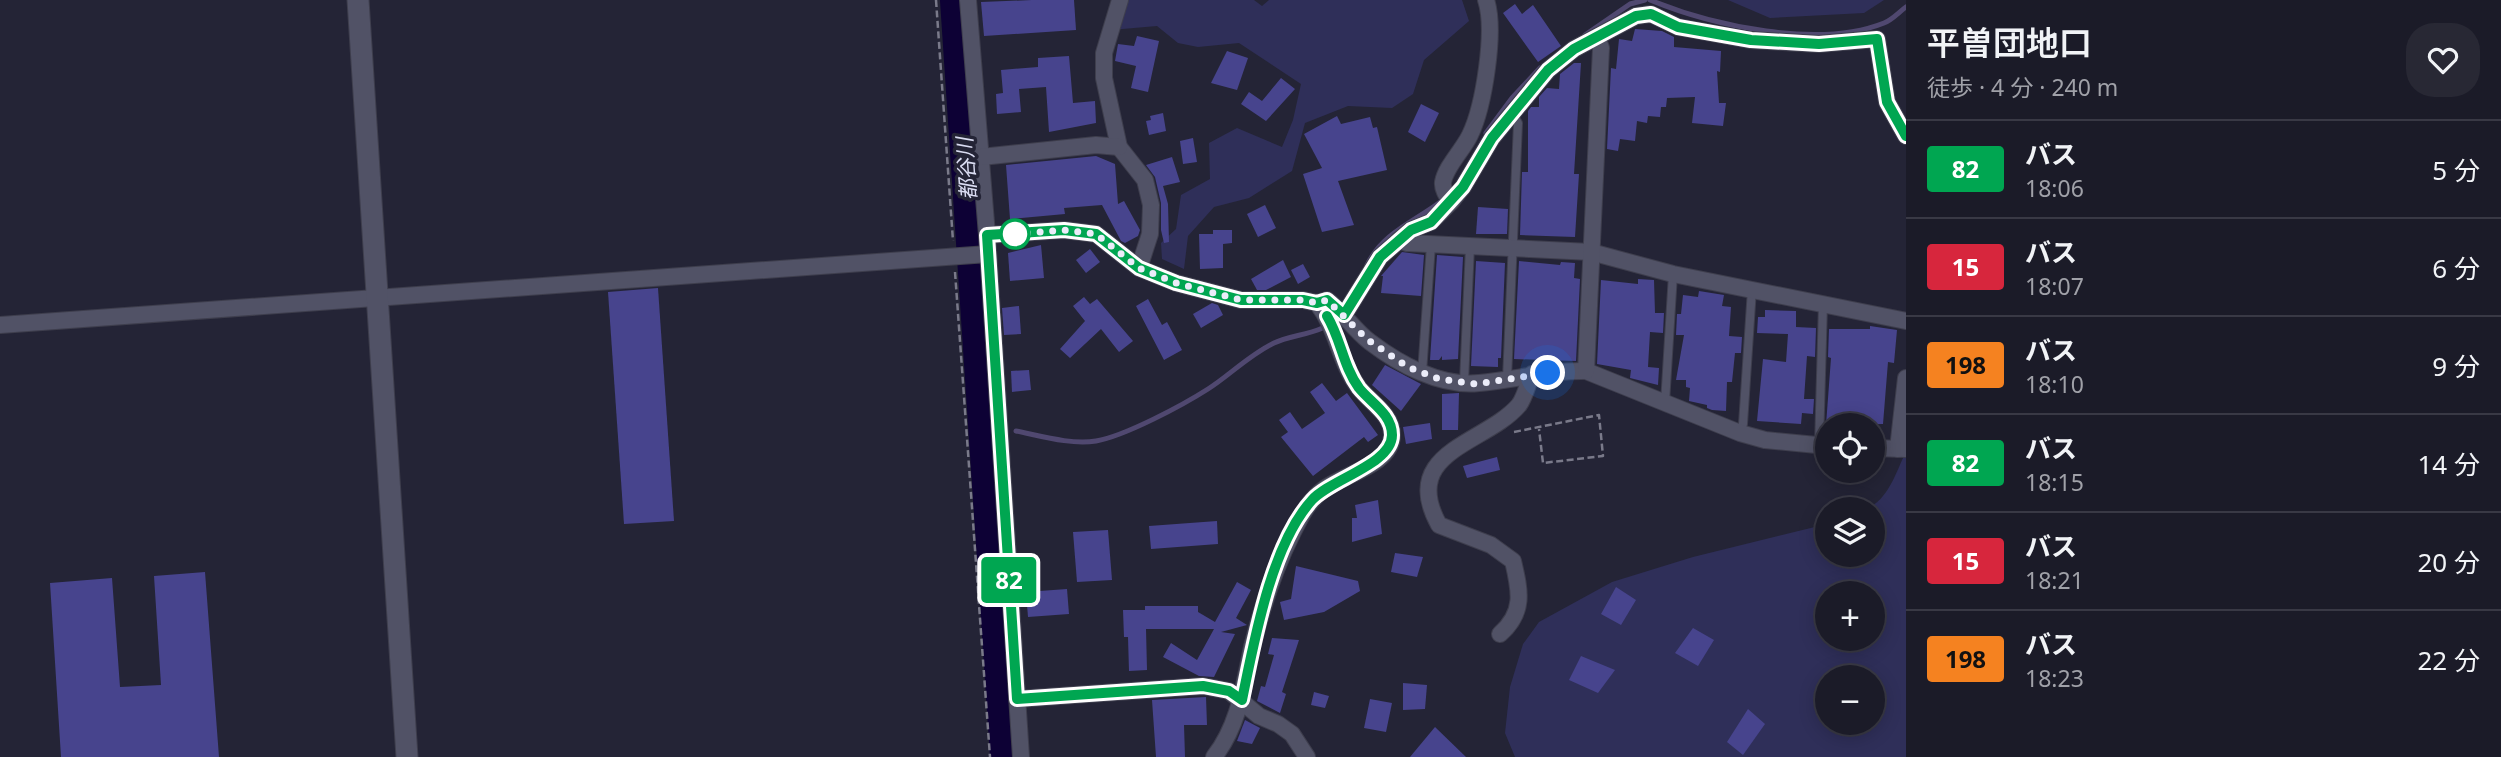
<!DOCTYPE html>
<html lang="ja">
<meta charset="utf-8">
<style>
:root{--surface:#1b1b28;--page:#282834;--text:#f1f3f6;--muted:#a0a1a8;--line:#393945}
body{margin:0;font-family:"Noto Sans","Noto Sans JP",sans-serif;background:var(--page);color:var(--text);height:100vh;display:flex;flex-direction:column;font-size:26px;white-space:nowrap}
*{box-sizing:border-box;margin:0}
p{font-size:23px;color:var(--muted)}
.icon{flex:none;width:38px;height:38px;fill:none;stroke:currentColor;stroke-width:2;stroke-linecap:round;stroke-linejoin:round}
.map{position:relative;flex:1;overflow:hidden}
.panel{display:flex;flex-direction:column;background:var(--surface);width:595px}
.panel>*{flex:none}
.badge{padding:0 14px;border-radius:5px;font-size:24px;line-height:46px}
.fabs{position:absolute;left:1815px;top:413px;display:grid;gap:14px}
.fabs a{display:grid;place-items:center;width:70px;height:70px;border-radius:50%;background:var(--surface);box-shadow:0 4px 18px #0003,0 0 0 2px var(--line);font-size:35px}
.you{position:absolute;width:35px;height:35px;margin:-18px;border:5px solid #fff;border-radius:50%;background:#1a73e8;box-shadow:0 0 0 10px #1a73e833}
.map>.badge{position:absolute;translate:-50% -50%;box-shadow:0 0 0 4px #fff}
.round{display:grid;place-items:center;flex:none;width:74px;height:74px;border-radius:28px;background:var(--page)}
.head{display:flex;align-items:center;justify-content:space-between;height:119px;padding:0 21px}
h1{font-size:33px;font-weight:600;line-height:52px}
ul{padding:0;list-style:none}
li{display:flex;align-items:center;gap:21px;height:98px;padding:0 21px;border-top:2px solid var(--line)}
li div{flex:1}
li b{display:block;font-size:26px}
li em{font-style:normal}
li .badge{min-width:77px;font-weight:700;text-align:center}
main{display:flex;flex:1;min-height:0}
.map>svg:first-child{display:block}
.green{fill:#2f2f59;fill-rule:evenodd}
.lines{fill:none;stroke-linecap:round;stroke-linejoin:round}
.stream{stroke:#504870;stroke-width:5}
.river{stroke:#0d0135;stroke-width:30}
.building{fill:#47448d}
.lane-casing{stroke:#3e3e4d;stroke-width:10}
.street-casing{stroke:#3e3e4d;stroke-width:18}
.secondary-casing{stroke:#3e3e4d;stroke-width:23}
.path{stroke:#7a7a8a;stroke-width:2.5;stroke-dasharray:7 3.5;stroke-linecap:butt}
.lane{stroke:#515266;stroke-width:8}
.street{stroke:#515266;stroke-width:16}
.secondary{stroke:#515266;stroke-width:21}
.line-casing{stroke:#fff;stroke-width:16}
.line{stroke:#00a651;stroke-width:10}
.walk{stroke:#ebecf9;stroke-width:7;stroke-dasharray:0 12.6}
.stop-dot{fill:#fff;stroke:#00a651;stroke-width:3.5}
.labels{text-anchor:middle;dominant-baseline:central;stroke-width:7;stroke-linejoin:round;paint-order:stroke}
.water-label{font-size:21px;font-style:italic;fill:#dadcf2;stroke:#242436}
</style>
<main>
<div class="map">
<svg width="1906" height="757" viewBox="0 0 1906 757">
<rect width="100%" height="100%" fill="#242436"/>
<!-- green -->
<g class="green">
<polygon points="1120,0 1254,0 1262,6 1269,0 1462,0 1469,21 1424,60 1413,94 1392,108 1348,106 1305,123 1292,171 1249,198 1214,207 1188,236 1184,269 1162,259 1161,243 1176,229 1181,195 1210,179 1209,143 1237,128 1282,147 1293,120 1301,84 1239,43 1198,47 1178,43 1157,26 1111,30"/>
<polygon points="1728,0 1884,0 1864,13 1770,18"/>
<path d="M 1906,452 L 1906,757 L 1515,757 L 1505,733 L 1510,687 L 1523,644 L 1539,622 L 1612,582 L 1693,557 L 1827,524 L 1827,555 L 1872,555 L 1872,509 L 1866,509 C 1889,500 1896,471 1906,452 ZM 1827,593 L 1872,593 L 1872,639 L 1827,639 ZM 1827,677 L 1872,677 L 1872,723 L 1827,723 Z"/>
</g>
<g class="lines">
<!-- stream -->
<g class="stream">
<path d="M 1650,0 C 1713,26 1819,49 1884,23 C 1892,20 1899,12 1906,7"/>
<polyline points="1585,35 1630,4 1645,0"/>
<polyline points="1486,133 1512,98 1540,68"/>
<path d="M 1367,265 C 1383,232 1416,221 1443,200"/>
<path d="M 1016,431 C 1041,436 1071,445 1096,441 C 1125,436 1183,405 1208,389 C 1230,375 1249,355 1274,343 C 1294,333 1327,335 1340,313"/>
</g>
<!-- river -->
<polyline class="river" points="955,0 1005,757"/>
</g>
<!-- building -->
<g class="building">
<polygon points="1032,0 1074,0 1076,30 984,36 981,2"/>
<polygon points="1515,4 1522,14 1533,5 1561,46 1538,62 1503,13"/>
<polygon points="1635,29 1662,31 1674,37 1674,47 1721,51 1720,72 1717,71 1719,103 1726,103 1723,126 1692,123 1695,97 1667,98 1666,107 1661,107 1660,117 1648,116 1647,123 1637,121 1635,141 1620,139 1618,151 1607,149 1611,68 1616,69 1619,39 1632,41"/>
<polygon points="1137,36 1159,41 1148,92 1131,88 1136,66 1115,61 1118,44 1134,46"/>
<polygon points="1227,51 1248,58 1237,90 1211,83"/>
<polygon points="1069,56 1073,103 1095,101 1096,123 1049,132 1046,87 1019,89 1021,112 997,114 996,94 1003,93 1001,70 1038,67 1038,58"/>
<polygon points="1574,63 1581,63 1574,174 1579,174 1575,237 1520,235 1522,172 1528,172 1528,111 1531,107 1539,107 1539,97 1547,88 1559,89 1560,74"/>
<polygon points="1281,78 1295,89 1266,121 1241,104 1249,92 1262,101"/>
<polygon points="1421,104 1439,113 1425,142 1408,132"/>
<polygon points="1163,113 1166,131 1149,135 1146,121 1151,120 1150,116"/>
<polygon points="1337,116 1341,124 1370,117 1373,128 1377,127 1387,170 1338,181 1354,225 1322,232 1303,174 1322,168 1304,134"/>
<polygon points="1193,138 1197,162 1183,164 1180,141"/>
<polygon points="1096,156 1115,164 1118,204 1124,201 1140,230 1138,236 1125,243 1121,241 1102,205 1064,208 1065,214 1010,219 1006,165"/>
<polygon points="1172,157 1180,182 1163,186 1168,204 1169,242 1164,243 1161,230 1161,203 1155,177 1146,165"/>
<polygon points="1265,205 1276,228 1258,237 1247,214"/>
<polygon points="1478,207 1508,209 1507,234 1476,234"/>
<polygon points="1213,230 1232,230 1232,243 1223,244 1223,268 1200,269 1199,234 1213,234"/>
<polygon points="1041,245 1044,278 1010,281 1008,253"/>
<polygon points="1090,249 1100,262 1086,273 1076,260"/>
<polygon points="1402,252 1424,255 1421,296 1381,293 1383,276 1381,276"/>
<polygon points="1437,255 1463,257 1458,359 1442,360 1442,356 1439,360 1430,360"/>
<polygon points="1283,260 1291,277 1266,290 1257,290 1251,279"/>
<polygon points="1476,261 1505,263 1501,358 1498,358 1498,367 1471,366"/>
<polygon points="1519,261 1560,265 1561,262 1575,263 1574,278 1580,279 1576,361 1514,359"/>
<polygon points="1303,264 1310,277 1298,284 1291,270"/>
<polygon points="1638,279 1654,280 1655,313 1664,313 1663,333 1650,332 1648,367 1659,368 1658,385 1630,378 1631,370 1597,364 1601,280 1638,284"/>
<polygon points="658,288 674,521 624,524 608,292"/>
<polygon points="1699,291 1724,295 1722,306 1731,307 1729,336 1742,337 1741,353 1735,353 1732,382 1727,382 1726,411 1712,410 1707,408 1707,405 1689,401 1690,388 1686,387 1686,380 1676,380 1684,335 1676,335 1677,314 1681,314 1683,295 1698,297"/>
<polygon points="1084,297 1090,304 1097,299 1133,341 1119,352 1101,329 1070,358 1060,349 1085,321 1073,306"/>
<polygon points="1148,299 1162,325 1167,322 1182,350 1164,360 1136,306"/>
<polygon points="1212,303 1218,305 1223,315 1201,328 1193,314"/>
<polygon points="1019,306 1021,334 1004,335 1002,308"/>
<polygon points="1765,310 1796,311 1796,327 1816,328 1815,357 1807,356 1804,399 1814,399 1813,414 1802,413 1801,424 1757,421 1763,359 1786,362 1788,334 1757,333 1758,317 1765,317"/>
<polygon points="1870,326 1897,330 1894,363 1888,362 1883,424 1826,425 1831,358 1828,357 1829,329 1870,329"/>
<polygon points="1385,365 1421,384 1401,411 1372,385"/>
<polygon points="1029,370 1031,390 1012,392 1011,371"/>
<polygon points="1322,383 1336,401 1347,393 1378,435 1368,442 1364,437 1313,476 1281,437 1288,432 1279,420 1290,412 1302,429 1325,413 1310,392"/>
<polygon points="1459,393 1458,430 1442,430 1442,394"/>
<polygon points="1430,423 1432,439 1406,444 1403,427"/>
<polygon points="1497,457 1500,470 1467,478 1463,466"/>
<polygon points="1378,500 1382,534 1352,542 1352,518 1357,518 1355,505"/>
<polygon points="1217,521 1218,544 1151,549 1149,526"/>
<polygon points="1108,530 1112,580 1077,582 1073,532"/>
<polygon points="1395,553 1423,557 1417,577 1391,572"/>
<polygon points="1296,566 1358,581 1360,591 1324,612 1284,620 1280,602 1291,599"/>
<polygon points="205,572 219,757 61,757 50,583 112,578 120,687 161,685 154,576"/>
<polygon points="1237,582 1251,590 1236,618 1247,625 1221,632 1235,634 1214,677 1199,676 1163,657 1171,643 1197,660 1214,629 1146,629 1147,670 1129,671 1128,637 1124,637 1123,610 1145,610 1145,606 1198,606 1198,612 1215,622"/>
<polygon points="1616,587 1636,600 1621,625 1601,614"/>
<polygon points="1067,589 1069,614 1028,617 1026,592"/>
<polygon points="1693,628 1714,640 1698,666 1675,653"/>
<polygon points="1272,638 1299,640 1282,692 1286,694 1280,713 1257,701 1261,686 1265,687 1274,655 1268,654"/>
<polygon points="1581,656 1615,670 1598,693 1569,680"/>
<polygon points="1403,683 1427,685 1425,709 1403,710"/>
<polygon points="1314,692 1329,696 1325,708 1311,705"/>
<polygon points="1206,697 1207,725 1184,725 1185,757 1156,757 1152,700"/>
<polygon points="1370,699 1392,703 1386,732 1364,728"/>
<polygon points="1748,709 1765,724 1743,755 1727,742"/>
<polygon points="1245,720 1260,728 1252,744 1237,741"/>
<polygon points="1435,727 1466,757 1410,757"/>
</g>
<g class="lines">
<defs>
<g id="lane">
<polyline points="1422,373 1431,245"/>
<polyline points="1507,379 1518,123 1512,113"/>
<polyline points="1464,382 1470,246"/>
<polyline points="1665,403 1673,274"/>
<polyline points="1740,433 1743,424 1752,289"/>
<polyline points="1819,446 1823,304"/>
</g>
<g id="street">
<polyline points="968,0 987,235 1021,757"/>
<polyline points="1120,0 1104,53 1104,78 1119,147 1145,180 1151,205 1150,234 1139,268"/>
<polyline points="981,157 1096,145 1119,147"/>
<path d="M 1451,202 C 1447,196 1442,189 1443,182 C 1446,166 1463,150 1470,135 C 1484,106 1496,30 1486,0"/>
<path d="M 987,235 L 1064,230 L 1096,234 L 1139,268 L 1176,283 L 1241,300 L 1303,300 L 1317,303 L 1327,300 C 1343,312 1354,330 1370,342 C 1399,364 1440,387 1479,383 C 1515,380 1549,370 1586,371 L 1740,433 L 1765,440 L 1827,446"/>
<polyline points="1399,240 1407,243 1591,252 1673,274 1906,321"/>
<polyline points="1344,315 1380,257 1411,230 1431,222 1451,202 1463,187 1492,138 1548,70 1574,49 1636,16 1651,14 1678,27 1750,40 1819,44 1877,39 1887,102 1906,136"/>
<polyline points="0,325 988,254"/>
<polyline points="1586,371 1601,48 1597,37"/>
<polyline points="1872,448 1906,449"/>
<polyline points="1898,449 1906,378"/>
<path d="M 1500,634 C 1525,612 1520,591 1513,561 L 1491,545 L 1439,525 C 1398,451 1486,444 1519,405 C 1525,397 1528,383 1532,374"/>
<polyline points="1017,699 1203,686 1229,691 1259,716 1278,724 1292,734 1307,757"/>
<path d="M 1214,757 C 1239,725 1244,685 1252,647 C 1262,607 1274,569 1293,532 C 1301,516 1309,500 1324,489 C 1344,474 1392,465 1392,435 C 1392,414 1371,403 1359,388 C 1339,362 1338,330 1317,303"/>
</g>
<polyline id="secondary" points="358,0 407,757"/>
</defs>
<!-- lane casing -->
<use href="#lane" class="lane-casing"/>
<!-- street casing -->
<use href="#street" class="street-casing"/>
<!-- secondary casing -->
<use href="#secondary" class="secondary-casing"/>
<!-- path -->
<g class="path">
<polyline points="936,0 953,241"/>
<polyline points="955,272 990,757"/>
<polyline points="1514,432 1599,415 1603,456 1543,463 1539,429"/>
</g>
<!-- lane -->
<use href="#lane" class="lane"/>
<!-- street -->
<use href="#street" class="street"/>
<!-- secondary -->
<use href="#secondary" class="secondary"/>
</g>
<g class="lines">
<defs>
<path id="line" d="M 1327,316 C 1341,339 1343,366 1359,388 C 1371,403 1392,414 1392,435 C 1392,464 1331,479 1312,500 C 1271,545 1254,642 1242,700 L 1229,691 L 1203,686 L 1017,699 L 987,235 L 1064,230 L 1096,234 L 1139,268 L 1176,283 L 1241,300 L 1303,300 L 1317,303 L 1327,300 L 1344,315 L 1380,257 L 1411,230 L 1431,222 L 1463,187 L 1492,138 L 1548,70 L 1574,49 L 1636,16 L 1651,14 L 1678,27 L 1751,40 L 1819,44 L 1877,39 L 1887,102 L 1906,136"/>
</defs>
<!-- line casing -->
<use href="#line" class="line-casing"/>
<!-- line -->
<use href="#line" class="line"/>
<!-- walk -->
<polyline class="walk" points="1015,234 1064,230 1096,234 1139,268 1176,283 1241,300 1303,300 1317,303 1327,300 1368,340 1408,367 1439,379 1476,384 1548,373"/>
</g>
<!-- markers -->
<circle class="stop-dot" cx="1015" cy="234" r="14"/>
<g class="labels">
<!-- water labels -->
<g class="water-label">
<text transform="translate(966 169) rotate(-94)">都谷川</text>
</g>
</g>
</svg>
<div class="fabs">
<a><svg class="icon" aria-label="locate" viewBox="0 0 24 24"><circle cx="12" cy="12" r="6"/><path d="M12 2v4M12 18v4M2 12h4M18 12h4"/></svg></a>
<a><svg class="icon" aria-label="layers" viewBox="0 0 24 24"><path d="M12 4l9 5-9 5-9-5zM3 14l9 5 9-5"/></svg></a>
<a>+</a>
<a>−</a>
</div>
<div class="you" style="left:1548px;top:373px"></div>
<b class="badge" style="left:1009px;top:580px;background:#00a651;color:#fff">82</b>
</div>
<section class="panel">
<div class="head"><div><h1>平曽団地口</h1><p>徒歩 · 4 分 · 240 m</p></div><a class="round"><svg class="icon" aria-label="heart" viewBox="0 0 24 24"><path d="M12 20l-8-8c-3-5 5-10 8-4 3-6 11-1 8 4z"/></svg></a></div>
<ul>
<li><span class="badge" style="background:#00a651;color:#fff">82</span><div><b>バス</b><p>18:06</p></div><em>5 分</em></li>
<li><span class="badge" style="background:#d7263d;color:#fff">15</span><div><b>バス</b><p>18:07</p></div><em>6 分</em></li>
<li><span class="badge" style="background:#f58220;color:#111">198</span><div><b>バス</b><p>18:10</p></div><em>9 分</em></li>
<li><span class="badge" style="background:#00a651;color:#fff">82</span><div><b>バス</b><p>18:15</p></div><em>14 分</em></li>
<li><span class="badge" style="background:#d7263d;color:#fff">15</span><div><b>バス</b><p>18:21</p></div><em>20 分</em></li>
<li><span class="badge" style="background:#f58220;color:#111">198</span><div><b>バス</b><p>18:23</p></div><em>22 分</em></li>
</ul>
</section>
</main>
